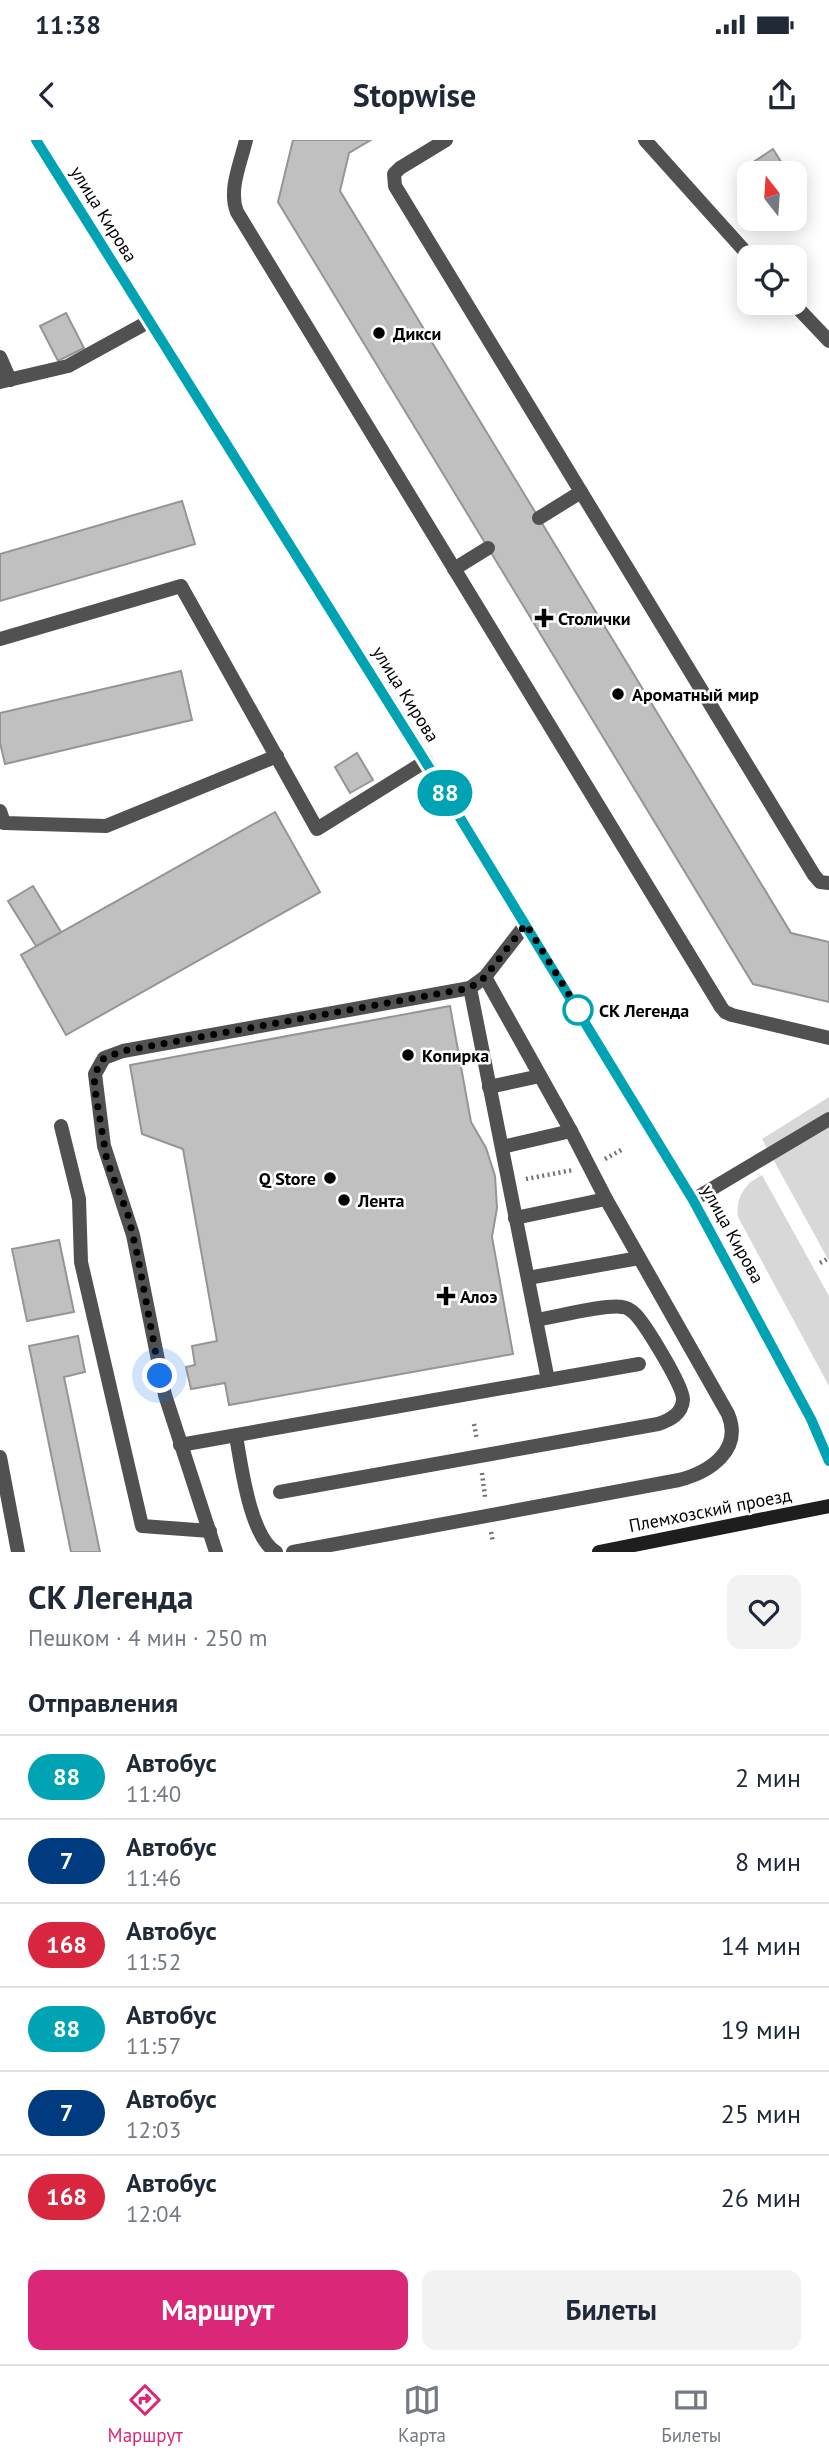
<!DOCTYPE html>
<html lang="ru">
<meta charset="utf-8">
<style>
:root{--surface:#fff;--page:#f2f2f3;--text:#1f2937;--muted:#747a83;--line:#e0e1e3;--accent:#db2777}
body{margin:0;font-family:"PT Sans",sans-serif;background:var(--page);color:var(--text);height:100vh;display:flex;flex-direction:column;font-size:26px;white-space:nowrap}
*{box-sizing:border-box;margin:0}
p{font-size:23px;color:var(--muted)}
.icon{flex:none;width:38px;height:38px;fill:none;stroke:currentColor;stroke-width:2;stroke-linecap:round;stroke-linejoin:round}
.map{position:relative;height:1412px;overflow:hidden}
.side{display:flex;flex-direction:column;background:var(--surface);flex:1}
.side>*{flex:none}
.badge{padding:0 14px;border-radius:23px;font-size:24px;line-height:46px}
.needle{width:46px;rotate:343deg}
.fabs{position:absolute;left:737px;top:21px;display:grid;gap:14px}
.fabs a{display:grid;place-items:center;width:70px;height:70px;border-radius:14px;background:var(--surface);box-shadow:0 4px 18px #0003;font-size:35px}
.you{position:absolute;width:35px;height:35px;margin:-18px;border:5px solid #fff;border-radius:50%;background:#1a73e8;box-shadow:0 0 0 10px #1a73e833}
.map>.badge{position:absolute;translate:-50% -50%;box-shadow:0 0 0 4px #fff}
h2{padding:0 28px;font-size:26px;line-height:63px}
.round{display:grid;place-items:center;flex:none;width:74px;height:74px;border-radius:14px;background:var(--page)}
.headline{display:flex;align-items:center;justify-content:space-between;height:119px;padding:0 28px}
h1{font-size:33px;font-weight:700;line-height:52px}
.button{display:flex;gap:14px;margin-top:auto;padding:14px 28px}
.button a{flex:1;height:80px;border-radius:14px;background:var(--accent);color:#fff;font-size:28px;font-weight:700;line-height:80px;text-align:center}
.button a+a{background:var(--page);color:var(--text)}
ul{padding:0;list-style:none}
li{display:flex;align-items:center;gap:21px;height:84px;padding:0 28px;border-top:2px solid var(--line)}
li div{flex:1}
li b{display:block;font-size:26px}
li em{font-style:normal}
li .badge{min-width:77px;font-weight:700;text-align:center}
.status{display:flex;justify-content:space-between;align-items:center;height:49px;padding:0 35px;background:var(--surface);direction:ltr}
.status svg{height:19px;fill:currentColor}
header{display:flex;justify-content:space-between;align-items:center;height:91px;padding:0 28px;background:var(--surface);font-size:32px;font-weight:700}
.tabs{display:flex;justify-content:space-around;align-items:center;height:98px;border-top:2px solid var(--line);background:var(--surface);font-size:19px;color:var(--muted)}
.tabs a{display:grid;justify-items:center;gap:4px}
.tabs .on{color:var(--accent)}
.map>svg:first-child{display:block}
.green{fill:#d8d8d8}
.building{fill:#c0c0c0;stroke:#959595;stroke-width:2}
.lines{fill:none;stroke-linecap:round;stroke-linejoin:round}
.path{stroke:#737373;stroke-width:4.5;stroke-dasharray:2 3.5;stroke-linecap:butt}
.service{stroke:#515151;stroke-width:14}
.minor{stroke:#515151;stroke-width:14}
.tertiary{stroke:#515151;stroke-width:14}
.secondary{stroke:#1e1e1e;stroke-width:14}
.line-casing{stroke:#fff;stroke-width:16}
.line{stroke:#00a3b4;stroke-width:10}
.walk{stroke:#000;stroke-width:7;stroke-dasharray:0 12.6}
.poi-dot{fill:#000;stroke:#fff;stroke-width:2.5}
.stop-dot{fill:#fff;stroke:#00a3b4;stroke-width:3.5}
.labels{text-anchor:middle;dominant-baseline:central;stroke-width:5;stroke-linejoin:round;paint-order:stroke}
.street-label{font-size:18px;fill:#000;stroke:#fff}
.poi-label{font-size:18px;font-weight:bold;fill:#000;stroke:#fff;text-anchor:start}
.stop-label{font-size:18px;font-weight:bold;fill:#000;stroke:#fff;text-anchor:start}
</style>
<div class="status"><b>11:38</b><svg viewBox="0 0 49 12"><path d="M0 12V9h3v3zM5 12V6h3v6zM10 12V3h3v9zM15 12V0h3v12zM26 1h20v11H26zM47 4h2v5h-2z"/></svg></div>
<header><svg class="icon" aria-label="back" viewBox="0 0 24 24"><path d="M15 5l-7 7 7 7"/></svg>Stopwise<svg class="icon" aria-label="share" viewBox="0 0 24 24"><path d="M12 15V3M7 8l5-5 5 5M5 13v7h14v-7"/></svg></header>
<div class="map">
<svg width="829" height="1412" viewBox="0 0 829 1412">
<rect width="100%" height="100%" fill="#fff"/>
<!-- green -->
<g class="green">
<polygon points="829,957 829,1121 762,999"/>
<path d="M 762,1035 L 829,1156 L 829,1246 L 738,1077 C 735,1058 745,1043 762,1035 Z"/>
</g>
<!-- building -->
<g class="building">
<polygon points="293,0 371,0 349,13 340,51 791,793 829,802 829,862 753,844 278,62"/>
<polygon points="773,9 788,33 758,33 752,23"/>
<polygon points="66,173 84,208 58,221 40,186"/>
<polygon points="182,361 195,404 0,461 0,414"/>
<polygon points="181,531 192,580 5,624 0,603 0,573"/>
<polygon points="357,613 373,640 350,653 335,627"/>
<polygon points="275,672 320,752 66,895 21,815"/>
<polygon points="33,746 61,792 36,806 8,761"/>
<polygon points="450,866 471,982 486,1008 495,1036 497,1068 492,1097 513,1214 229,1265 225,1243 191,1249 186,1227 195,1225 192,1206 217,1201 183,1009 142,994 130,925"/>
<polygon points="59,1100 74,1172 27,1181 12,1109"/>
<polygon points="78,1196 85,1232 64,1237 100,1412 71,1412 29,1206"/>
</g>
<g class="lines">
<!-- path -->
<g class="path">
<polyline points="605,1019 623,1009"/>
<polyline points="526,1039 573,1030"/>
<polyline points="820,1123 829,1118"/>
<polyline points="474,1284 477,1300"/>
<polyline points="482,1333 485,1357"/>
<polyline points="491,1392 493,1402"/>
</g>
<!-- service -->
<g class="service">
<path d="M 246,0 C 241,22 228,50 237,72 L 721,867 L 725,872 L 732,875 L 829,898"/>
<polyline points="446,0 400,28 394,34 395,46 814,735 820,742 829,743"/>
<polyline points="0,217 10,240"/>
<polyline points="0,242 68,226 148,182"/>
<polyline points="539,378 581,352"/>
<polyline points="454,429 488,408"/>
<polyline points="0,499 181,446 317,689 426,621"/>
<polyline points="0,671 4,683 106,686 277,616"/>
<polyline points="489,947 540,936"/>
<polyline points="61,986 79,1059 81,1122 142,1386 210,1391"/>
<polyline points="502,1007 571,991"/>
<polyline points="693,1060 829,979"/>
<polyline points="515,1078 606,1059"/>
<polyline points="528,1138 639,1118"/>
<polyline points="548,1240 639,1224"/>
<path d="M 236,1296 C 241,1324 250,1397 276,1412"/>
<polyline points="180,1305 548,1240 470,848 485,837 526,784"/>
<polyline points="0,1317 18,1412"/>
<path d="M 280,1352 L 658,1284 C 670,1280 682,1274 683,1260 C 684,1247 646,1186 636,1175 C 632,1171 627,1167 622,1167 C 606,1164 555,1177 536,1180"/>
<polyline points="216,1412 165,1255 133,1095 104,1006 95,934 104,918 123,911 470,848"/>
<path d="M 293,1412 L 679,1340 C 710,1332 743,1310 728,1274 L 606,1059 L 571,991 L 485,837"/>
</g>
<!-- minor -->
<g class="minor">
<polyline points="645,0 750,117"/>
<polyline points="793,163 829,201"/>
</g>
<!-- tertiary -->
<polyline class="tertiary" points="36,0 426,621 693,1060 811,1279 829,1321"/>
<!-- secondary -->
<polyline class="secondary" points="599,1412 829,1366"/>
</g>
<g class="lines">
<defs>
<polyline id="line" points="36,0 440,645 693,1060 811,1279 829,1321"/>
</defs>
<!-- line casing -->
<use href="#line" class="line-casing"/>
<!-- line -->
<use href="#line" class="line"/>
<!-- walk -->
<polyline class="walk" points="160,1236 137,1113 128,1075 107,1021 94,944 98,926 104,918 123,911 470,848 485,837 526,784 582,876 578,870"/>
</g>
<!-- markers -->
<g class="poi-dot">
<circle cx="379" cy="193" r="7"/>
<path d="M540.5 467.5h7v7h7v7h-7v7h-7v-7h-7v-7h7z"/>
<circle cx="618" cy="554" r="7"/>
<circle cx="408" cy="915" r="7"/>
<circle cx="330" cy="1038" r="7"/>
<circle cx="344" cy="1060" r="7"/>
<path d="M442.5 1145.5h7v7h7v7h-7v7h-7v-7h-7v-7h7z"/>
</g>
<circle class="stop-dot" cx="578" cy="870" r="14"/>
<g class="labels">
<!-- street labels -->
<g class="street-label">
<text transform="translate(104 74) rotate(58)">улица Кирова</text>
<text transform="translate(406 554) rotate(58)">улица Кирова</text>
<text transform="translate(733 1094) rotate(61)">улица Кирова</text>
<text transform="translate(710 1370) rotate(-11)">Племхозский проезд</text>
</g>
<!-- poi labels -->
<g class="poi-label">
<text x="393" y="193">Дикси</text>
<text x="558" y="478">Столички</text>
<text x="632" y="554">Ароматный мир</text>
<text x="422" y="915">Копирка</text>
<text x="316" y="1038" text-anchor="end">Q Store</text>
<text x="358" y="1060">Лента</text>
<text x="460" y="1156">Алоэ</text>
</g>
<!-- stop labels -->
<g class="stop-label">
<text x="599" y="870">СК Легенда</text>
</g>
</g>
</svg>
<div class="fabs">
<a><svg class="needle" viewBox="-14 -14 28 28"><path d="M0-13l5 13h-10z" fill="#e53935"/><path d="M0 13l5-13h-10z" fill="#747a83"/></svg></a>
<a><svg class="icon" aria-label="locate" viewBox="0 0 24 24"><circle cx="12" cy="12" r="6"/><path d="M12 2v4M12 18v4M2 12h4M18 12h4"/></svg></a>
</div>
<div class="you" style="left:160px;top:1236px"></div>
<b class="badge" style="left:445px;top:653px;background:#00a3b4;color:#fff">88</b>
</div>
<section class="side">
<div class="headline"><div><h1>СК Легенда</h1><p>Пешком · 4 мин · 250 m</p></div><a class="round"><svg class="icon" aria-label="heart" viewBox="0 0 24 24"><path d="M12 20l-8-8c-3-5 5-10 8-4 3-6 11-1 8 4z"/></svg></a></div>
<h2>Отправления</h2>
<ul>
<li><span class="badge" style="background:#00a3b4;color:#fff">88</span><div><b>Автобус</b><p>11:40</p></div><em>2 мин</em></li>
<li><span class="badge" style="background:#003b80;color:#fff">7</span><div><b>Автобус</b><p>11:46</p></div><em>8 мин</em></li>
<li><span class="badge" style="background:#d7263d;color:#fff">168</span><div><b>Автобус</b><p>11:52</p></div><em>14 мин</em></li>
<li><span class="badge" style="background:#00a3b4;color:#fff">88</span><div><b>Автобус</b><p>11:57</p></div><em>19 мин</em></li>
<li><span class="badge" style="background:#003b80;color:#fff">7</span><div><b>Автобус</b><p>12:03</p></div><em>25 мин</em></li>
<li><span class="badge" style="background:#d7263d;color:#fff">168</span><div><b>Автобус</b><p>12:04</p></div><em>26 мин</em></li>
</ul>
<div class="button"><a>Маршрут</a><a>Билеты</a></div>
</section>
<nav class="tabs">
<a class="on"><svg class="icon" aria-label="directions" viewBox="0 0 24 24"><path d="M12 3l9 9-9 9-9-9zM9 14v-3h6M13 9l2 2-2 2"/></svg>Маршрут</a>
<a><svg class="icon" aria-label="map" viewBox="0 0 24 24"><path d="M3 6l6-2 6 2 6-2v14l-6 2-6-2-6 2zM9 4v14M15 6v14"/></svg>Карта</a>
<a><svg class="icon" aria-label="tickets" viewBox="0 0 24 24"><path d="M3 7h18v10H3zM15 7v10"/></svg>Билеты</a>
</nav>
